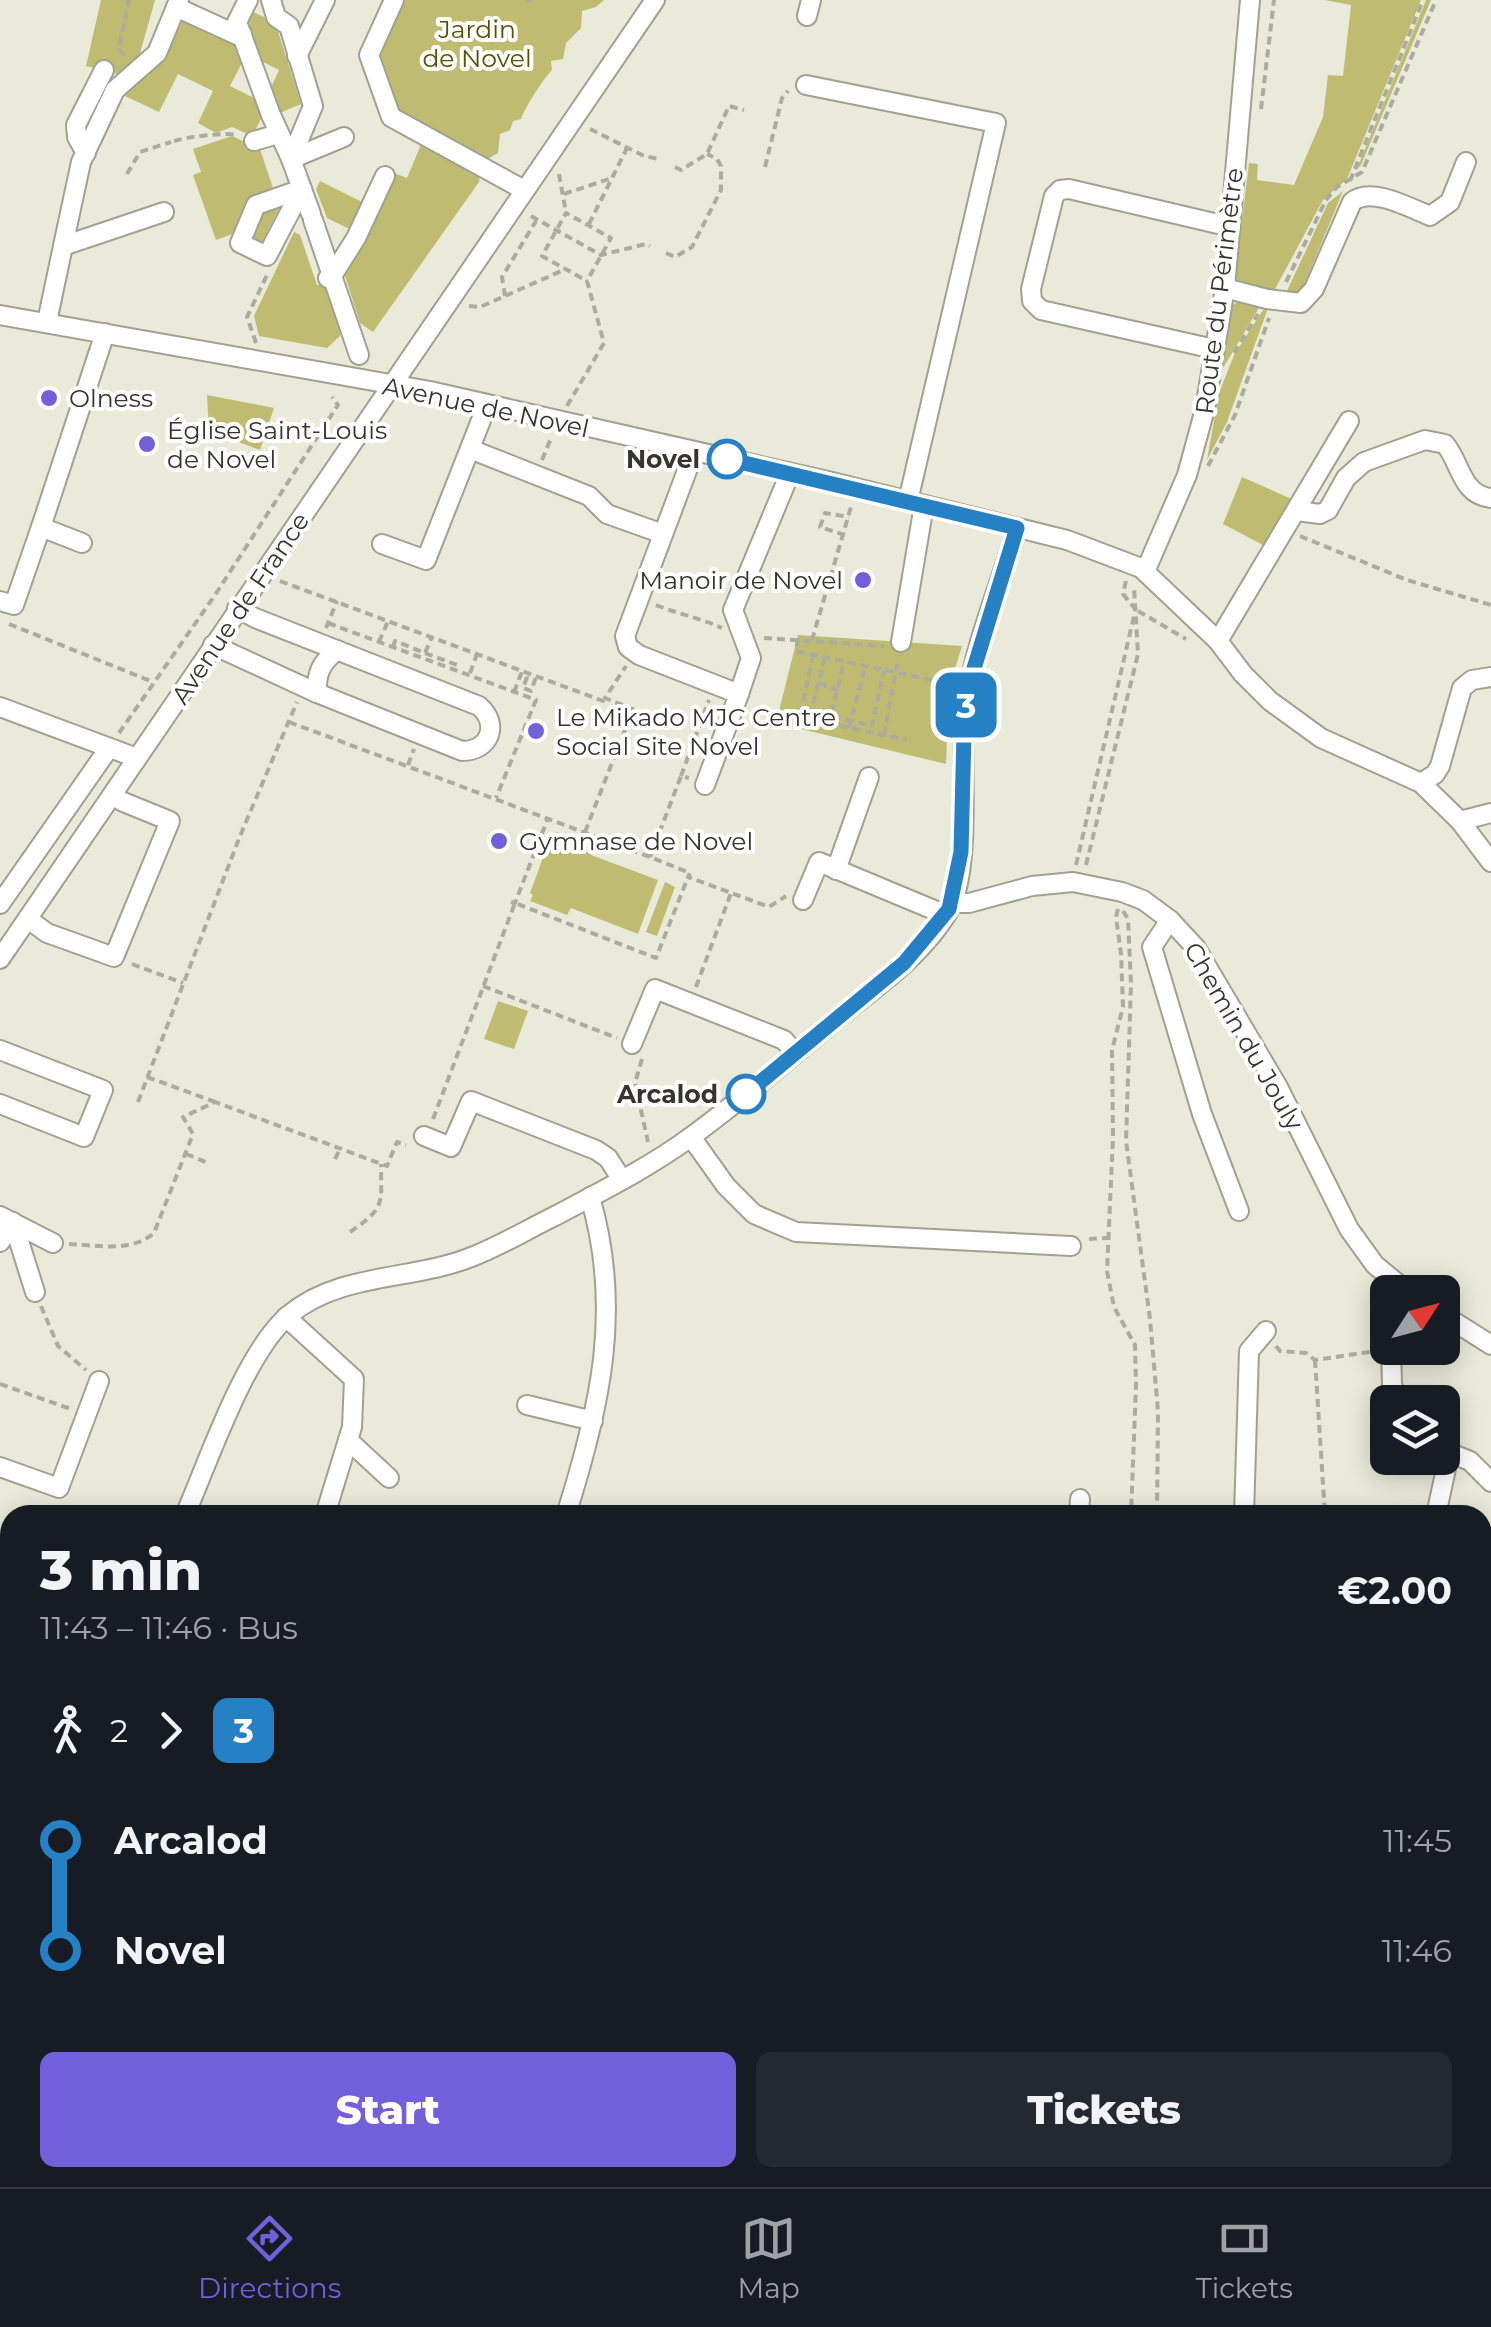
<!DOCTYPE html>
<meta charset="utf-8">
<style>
:root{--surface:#171b24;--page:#242831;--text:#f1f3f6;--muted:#9ea1a6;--line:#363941;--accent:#7260db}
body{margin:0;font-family:Montserrat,sans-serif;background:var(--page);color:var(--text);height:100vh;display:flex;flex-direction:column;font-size:38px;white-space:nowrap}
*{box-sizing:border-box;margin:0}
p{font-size:32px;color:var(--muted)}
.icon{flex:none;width:55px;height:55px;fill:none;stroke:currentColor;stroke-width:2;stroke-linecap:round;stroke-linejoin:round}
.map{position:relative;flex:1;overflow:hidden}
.panel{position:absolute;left:0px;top:1505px;width:1492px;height:682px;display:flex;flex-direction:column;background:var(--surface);border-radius:30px 30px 0 0;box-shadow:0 5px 25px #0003}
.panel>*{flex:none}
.badge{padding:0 20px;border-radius:15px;font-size:35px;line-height:65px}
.needle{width:65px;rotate:54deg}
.fabs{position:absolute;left:1370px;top:1275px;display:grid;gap:20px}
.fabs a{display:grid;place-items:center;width:90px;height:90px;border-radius:15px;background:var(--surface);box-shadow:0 5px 25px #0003;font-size:50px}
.map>.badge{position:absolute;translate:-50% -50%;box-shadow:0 0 0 5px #fff}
.legs{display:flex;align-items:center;gap:15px;height:110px;padding:0 40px;font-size:32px}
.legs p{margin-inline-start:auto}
.summary{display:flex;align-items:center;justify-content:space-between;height:170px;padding:0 40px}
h1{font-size:55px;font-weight:800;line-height:75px}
.primary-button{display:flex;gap:20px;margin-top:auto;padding:20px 40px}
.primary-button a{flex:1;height:115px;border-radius:15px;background:var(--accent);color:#fff;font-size:40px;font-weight:800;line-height:115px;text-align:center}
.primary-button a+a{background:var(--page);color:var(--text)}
ul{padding:0 40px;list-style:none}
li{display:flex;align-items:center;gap:35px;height:110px;font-size:38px}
li i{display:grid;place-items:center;width:15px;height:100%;margin:0 12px;background:currentColor}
li i::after{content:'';width:25px;height:25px;margin:-12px;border:8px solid;border-radius:50%;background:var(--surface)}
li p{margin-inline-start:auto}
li:first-child i{background:linear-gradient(#0000 50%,currentColor 0)}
li:last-child i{background:linear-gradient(currentColor 50%,#0000 0)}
.menu{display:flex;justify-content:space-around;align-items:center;height:140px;border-top:2px solid var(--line);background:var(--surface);font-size:28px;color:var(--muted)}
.menu a{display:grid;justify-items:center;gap:5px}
.menu .active{color:var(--accent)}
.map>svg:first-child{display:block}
.green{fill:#bfbc71}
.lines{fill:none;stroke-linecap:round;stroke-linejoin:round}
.minor-casing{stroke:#a1a192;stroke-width:22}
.path{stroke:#abab9e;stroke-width:4;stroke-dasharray:8 5;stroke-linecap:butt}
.minor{stroke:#fff;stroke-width:18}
.line-1-casing{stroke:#fff;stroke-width:22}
.line-1{stroke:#2581c4;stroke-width:15}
.poi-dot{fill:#7260db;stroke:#fff;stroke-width:4}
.stop-1-dot{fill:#fff;stroke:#2581c4;stroke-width:5}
.labels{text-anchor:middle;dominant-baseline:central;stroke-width:8;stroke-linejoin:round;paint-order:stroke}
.park-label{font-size:25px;fill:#565103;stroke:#fff}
.street-label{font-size:25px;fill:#35352e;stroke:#fff}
.poi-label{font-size:25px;fill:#35352e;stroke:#fff;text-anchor:start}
.stop-label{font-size:25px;font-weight:bold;fill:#35352e;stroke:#fff;text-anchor:end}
</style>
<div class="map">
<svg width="1491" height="2187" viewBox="0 0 1491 2187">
<rect width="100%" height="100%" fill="#eaeada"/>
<!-- green -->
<g class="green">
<polygon points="101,0 155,0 137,64 124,76 86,66"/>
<path d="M 401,0 L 604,0 L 596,7 L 582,11 L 581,28 L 566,43 L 563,59 L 551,61 L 552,70 C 544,78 525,107 521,119 L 513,121 L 510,130 L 500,134 L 498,153 L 482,162 L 479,182 L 373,332 L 360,323 L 345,276 L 394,173 L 407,178 L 422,142 L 420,121 L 396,109 L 377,50 Z"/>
<polygon points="1325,0 1421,0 1347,179 1323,200 1274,291 1240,283 1235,276 1249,163 1258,164 1257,180 1294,185 1323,117 1328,75 1343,76 1351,5"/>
<polygon points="1426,0 1431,0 1361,165 1356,171"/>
<polygon points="247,9 275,22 301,104 275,115 268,94 279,70 255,58 242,21"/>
<polygon points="179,14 240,42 245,57 230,86 260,101 264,113 252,136 232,127 216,133 198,123 213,91 178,74 159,112 125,96"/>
<polygon points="232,136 260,149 275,194 238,232 216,240 193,175 201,172 193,149"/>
<polygon points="320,181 364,203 351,230 327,218 316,189"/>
<polygon points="1343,191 1302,290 1298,294 1286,293 1328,203"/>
<polygon points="278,202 280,207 260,246 246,238 260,209"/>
<polygon points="294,232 300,235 317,285 325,284 340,331 340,336 327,348 259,336 254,316"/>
<polygon points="1238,301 1260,306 1223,368 1232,306"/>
<polygon points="1265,307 1268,308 1227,422 1207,460 1219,393 1234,355"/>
<polygon points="207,395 274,408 260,450 209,431"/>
<polygon points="1242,477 1294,500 1263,545 1223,524"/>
<polygon points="798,635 962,646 949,688 946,764 776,723"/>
<polygon points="557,832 594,846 591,855 658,880 638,934 571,908 567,915 530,901 533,895 530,893 550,839 554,840"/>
<polygon points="665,882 675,887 657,936 646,932"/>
<polygon points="498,1001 528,1011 514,1049 484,1039"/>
<polygon points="1226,2178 1334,2178 1336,2187 1228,2187"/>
</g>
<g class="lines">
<defs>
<g id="minor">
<polyline points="248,0 237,22 271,115 291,159 344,137"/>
<polyline points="271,0 276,17 289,26 313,106 291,159 311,214"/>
<polyline points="394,0 369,55 391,117 524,190"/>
<polyline points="176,7 237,35 242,34"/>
<polyline points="807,16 811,0"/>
<polyline points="297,56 325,0"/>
<polyline points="806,85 996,123 908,501"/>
<polyline points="254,141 278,134"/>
<polyline points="86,153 77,137 76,125 104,70"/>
<polygon points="302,189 267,256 240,243 256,205"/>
<polyline points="313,220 359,355"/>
<polyline points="63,246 81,162 115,90 157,53 179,0"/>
<polyline points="328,278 332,276 356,238 385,176"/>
<path d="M 1225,288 L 1267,299 L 1301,303 L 1314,289 L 1352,202 C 1371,186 1410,208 1430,216 L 1450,202 L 1466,162"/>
<polyline points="0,315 430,391 832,482 1067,540 1141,568 1218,641 1243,674 1270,701 1321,738 1421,783 1460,821 1491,862"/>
<polyline points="47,322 63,246 164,212"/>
<polyline points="1214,349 1041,310 1032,301 1031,289 1054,196 1060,190 1069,189 1231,227"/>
<polyline points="470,449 589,496 607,514 663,534"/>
<polyline points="694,452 625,636 628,647 639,655 739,694 705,785"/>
<path d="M 1297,511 L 1320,514 L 1328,510 L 1346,478 L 1364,462 L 1425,440 L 1445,444 C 1461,463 1461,495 1491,498"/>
<polyline points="82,543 41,527 105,333"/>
<polyline points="382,544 426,560 487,405"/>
<polyline points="1141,568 1148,565 1187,475 1205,409 1225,288 1250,0"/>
<polyline points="0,601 14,605 41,527"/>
<polyline points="1218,641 1349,421"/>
<polyline points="901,642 924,505"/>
<path d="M 213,645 L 317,693 L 462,751 C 490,751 500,724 479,706 L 255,618 L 237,608"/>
<path d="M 317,693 C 316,673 321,663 337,650"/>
<polyline points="739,694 751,658 733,610 790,473"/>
<polyline points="0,707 137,758"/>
<polyline points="1421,783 1435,774 1440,766 1462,688 1472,680 1491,677"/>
<polyline points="1460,821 1491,813"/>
<polyline points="836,870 869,777"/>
<polyline points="803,900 819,862 946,915"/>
<polyline points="952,903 969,903 1032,886 1073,882 1122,892 1143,900 1170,920 1196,948 1278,1087 1349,1229 1375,1265 1408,1292"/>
<polyline points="0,904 109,748"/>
<polyline points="28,919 47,933 114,957 170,821 121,801"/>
<polyline points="1170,920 1152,947 1202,1114 1239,1211"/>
<polyline points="0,959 655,0"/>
<polyline points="632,1044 655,989 784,1040 795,1053"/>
<polyline points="0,1050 103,1090 84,1137 0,1104"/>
<polyline points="424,1136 451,1147 471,1101 596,1150 608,1158 622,1180"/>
<polyline points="691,1137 726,1186 754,1214 796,1232 1071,1246"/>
<polyline points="0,1216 53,1243"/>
<polyline points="0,1242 13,1222 35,1292"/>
<polyline points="1442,1314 1491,1345"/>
<polyline points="286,1317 354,1379 352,1427 325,1515"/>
<polyline points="1391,1348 1392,1385 1398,1402"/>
<polyline points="527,1405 593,1421"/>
<polyline points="348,1440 389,1478"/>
<polyline points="1443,1450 1470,1461 1491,1482"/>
<polyline points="0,1467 59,1488 99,1381"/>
<path d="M 185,1515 C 209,1460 245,1352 289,1315 C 340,1272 414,1281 474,1256 C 502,1245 528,1229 555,1216 C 602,1191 650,1167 692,1136 C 743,1099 791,1057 839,1017 C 877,986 923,955 948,912 C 974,865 958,759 966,703 C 975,643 1000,586 1017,528"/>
<path d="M 566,1515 C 600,1408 623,1309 590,1197"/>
<polyline points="1079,1515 1080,1499"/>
<polyline points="1244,1515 1249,1351 1266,1331"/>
<polyline points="1436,1515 1449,1455"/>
<polyline points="0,1568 10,1597"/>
<polyline points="0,1625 10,1626"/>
<polyline points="0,1877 10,1881"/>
<polyline points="0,1962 10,1938"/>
<polyline points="1482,1987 1491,1984"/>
<polyline points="0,2104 10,2103"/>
<polyline points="640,2178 642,2187"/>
<polyline points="1127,2178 1128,2187"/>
<polyline points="1148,2178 1150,2187"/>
<polyline points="1474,2178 1475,2187"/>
<polyline points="433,2187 433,2178"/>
<polyline points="1046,2187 1047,2178"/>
</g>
</defs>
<!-- minor casing -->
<use href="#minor" class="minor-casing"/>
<!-- path -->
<g class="path">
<polyline points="526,0 531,0"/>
<polyline points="124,56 119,48 129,0"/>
<polyline points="1261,109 1274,0"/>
<polyline points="590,129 644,156 659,159"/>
<path d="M 174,141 C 187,137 225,132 237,135"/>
<polyline points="675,167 681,170 707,154 729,106 744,110"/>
<polyline points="765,167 782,98 788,91"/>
<polyline points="127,174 140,152 171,142"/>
<polyline points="559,174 566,213"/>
<polyline points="1350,181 1423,0"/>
<polyline points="564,194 612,178"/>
<polyline points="531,216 601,255 646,244 650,246"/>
<polyline points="589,224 627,148"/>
<polyline points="666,253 675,257 692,247 721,190 721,166 717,159 707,154"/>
<polyline points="1286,282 1326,200 1337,187 1362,172 1436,0"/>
<polyline points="505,296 502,277 536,221"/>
<polyline points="469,306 480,307 566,269"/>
<polyline points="256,343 247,317 268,273"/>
<polyline points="1234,353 1258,314"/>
<polyline points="567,406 604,343 587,281 611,238 566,213 542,256 587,281"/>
<polyline points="542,460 552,436"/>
<polyline points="1208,466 1235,415 1269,318"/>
<polyline points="845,535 820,527 825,513 849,517"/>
<polyline points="1300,536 1407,580 1491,605"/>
<polyline points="280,581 603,701 605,698"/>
<polyline points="1126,581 1123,594 1136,610"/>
<path d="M 656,605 C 678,614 700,618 722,628"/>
<polyline points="1138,611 1186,639"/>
<polyline points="328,623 536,700 496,798"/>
<polyline points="9,624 153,682"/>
<polyline points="326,628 337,601"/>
<polyline points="764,638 884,646"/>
<polyline points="798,639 796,651 950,684"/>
<polyline points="812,640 851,507"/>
<polyline points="379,642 388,621"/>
<polyline points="393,647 395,641 425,653 432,637"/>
<polyline points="425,653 457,665 455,670"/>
<polyline points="813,655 800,717 907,740"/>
<polyline points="825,658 811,711 831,715 844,662"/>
<polyline points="470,673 477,654"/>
<polyline points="819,683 838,690"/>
<polyline points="514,692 521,674 527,677 523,688 531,691 536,677"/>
<polyline points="833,716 872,726 884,671"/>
<polyline points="289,722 650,857 690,873 688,877 769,907 786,896"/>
<polyline points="849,728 865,667"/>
<polyline points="119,733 215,595 338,405 332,397"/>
<polyline points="884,735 898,661"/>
<polyline points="408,765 414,749"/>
<polyline points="681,776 709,700"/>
<polyline points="585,832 633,709 605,698 626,666"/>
<polyline points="650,857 681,776 689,778"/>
<polyline points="1076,865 1134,616"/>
<polyline points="1086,865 1138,654 1134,587"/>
<polyline points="511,902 515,903 548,818"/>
<polyline points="1118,909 1116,917 1121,954 1123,1007 1112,1050 1113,1137 1107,1271 1114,1307 1135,1345 1136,1385 1131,1515"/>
<polyline points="1123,911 1128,919 1131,984 1126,1141 1150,1319 1158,1411 1157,1515"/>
<polyline points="132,964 183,983"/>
<polyline points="483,986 617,1038"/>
<polyline points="696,987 731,893"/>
<polyline points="642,1059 635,1083 648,1142"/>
<polyline points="147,1077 215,1102"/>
<polyline points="138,1102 240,836 297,702"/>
<polyline points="433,1119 515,903 656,958 688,877"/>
<polyline points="186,1154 206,1162"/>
<polyline points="335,1159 340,1149"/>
<path d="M 350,1232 C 386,1207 381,1205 381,1164"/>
<polyline points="1089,1239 1109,1238"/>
<path d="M 69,1244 C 97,1245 131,1253 154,1233 L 193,1134 L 183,1117 L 215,1102 L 387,1166 L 397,1142 L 406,1145"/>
<polyline points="41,1306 58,1346 86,1370"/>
<polyline points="1276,1346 1280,1351 1306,1353 1315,1360 1376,1351"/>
<polyline points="1315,1360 1325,1515"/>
<polyline points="0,1384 71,1409"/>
<polyline points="1482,1604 1491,1601"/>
</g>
<!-- minor -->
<use href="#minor" class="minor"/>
</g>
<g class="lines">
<defs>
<polyline id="line-1" points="727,459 1017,528 968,688 964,734 961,852 949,909 904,963 746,1094"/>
</defs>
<!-- line-1 casing -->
<use href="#line-1" class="line-1-casing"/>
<!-- line-1 -->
<use href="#line-1" class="line-1"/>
</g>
<!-- markers -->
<g class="poi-dot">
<circle cx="49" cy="398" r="10"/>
<circle cx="147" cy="444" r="10"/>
<circle cx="863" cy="580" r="10"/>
<circle cx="536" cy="731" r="10"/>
<circle cx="499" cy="841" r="10"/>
</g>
<g class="stop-1-dot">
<circle cx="727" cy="459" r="18"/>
<circle cx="746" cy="1094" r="18"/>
</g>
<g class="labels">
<!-- park labels -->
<g class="park-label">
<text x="477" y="29">Jardin<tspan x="477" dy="29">de Novel</tspan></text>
</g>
<!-- street labels -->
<g class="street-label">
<text transform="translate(1219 291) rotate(-83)">Route du Périmètre</text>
<text transform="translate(486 407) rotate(12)">Avenue de Novel</text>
<text transform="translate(240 608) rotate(-56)">Avenue de France</text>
<text transform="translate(1244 1036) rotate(60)">Chemin du Jouly</text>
</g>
<!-- poi labels -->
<g class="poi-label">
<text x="69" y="398">Olness</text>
<text x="167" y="430">Église Saint-Louis<tspan x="167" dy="29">de Novel</tspan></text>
<text x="843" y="580" text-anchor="end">Manoir de Novel</text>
<text x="556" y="717">Le Mikado MJC Centre<tspan x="556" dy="29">Social Site Novel</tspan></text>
<text x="519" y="841">Gymnase de Novel</text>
</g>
<!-- stop labels -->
<g class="stop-label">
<text x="700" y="459">Novel</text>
<text x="718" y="1094">Arcalod</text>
</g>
</g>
</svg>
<div class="fabs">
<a><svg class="needle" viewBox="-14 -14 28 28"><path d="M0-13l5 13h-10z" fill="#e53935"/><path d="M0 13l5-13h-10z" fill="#9ea1a6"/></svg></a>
<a><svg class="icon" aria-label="layers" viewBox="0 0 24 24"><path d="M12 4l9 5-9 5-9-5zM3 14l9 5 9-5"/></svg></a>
</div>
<b class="badge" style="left:966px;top:705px;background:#2581c4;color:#fff">3</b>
<section class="panel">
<div class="summary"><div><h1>3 min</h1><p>11:43 – 11:46 · Bus</p></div><b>€2.00</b></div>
<div class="legs"><svg class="icon" aria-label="walk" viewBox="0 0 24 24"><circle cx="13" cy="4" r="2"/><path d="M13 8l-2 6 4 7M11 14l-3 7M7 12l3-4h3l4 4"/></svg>2<svg class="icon" aria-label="forward" viewBox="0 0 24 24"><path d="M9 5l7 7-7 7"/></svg><b class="badge" style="background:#2581c4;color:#fff">3</b></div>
<ul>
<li><i style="color:#2581c4"></i><b>Arcalod</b><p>11:45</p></li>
<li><i style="color:#2581c4"></i><b>Novel</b><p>11:46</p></li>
</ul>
<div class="primary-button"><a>Start</a><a>Tickets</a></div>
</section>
</div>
<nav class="menu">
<a class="active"><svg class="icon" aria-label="directions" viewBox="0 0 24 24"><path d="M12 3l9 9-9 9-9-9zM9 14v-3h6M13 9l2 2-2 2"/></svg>Directions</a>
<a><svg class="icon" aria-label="map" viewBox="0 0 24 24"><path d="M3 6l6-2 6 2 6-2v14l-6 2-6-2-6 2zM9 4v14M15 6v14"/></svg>Map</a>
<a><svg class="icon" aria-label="tickets" viewBox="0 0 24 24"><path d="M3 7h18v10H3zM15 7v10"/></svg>Tickets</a>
</nav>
